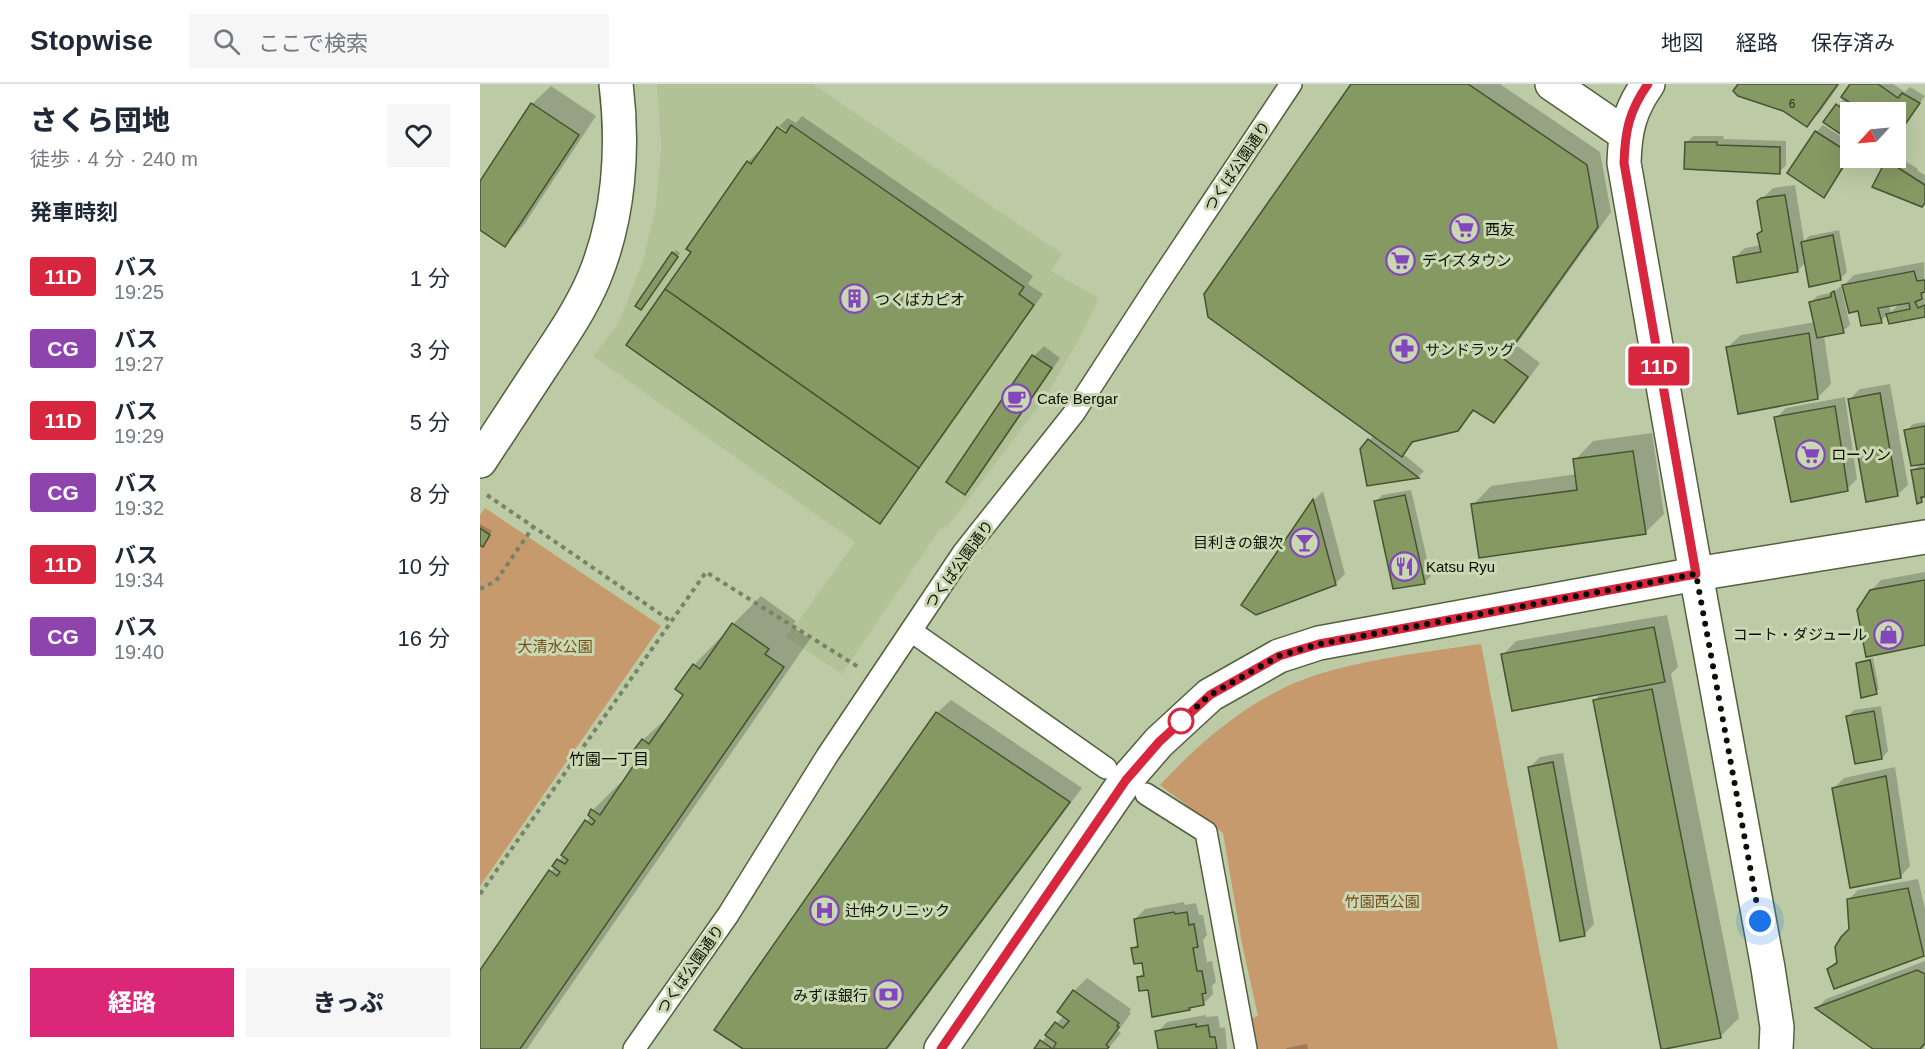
<!DOCTYPE html>
<html lang="ja">
<meta charset="utf-8">
<style>
:root{--surface:#fff;--page:#f6f6f7;--text:#1f2937;--muted:#747a83;--line:#e0e1e3;--accent:#db2777}
body{margin:0;font-family:Helvetica,"Noto Sans JP",sans-serif;background:var(--page);color:var(--text);height:100vh;display:flex;flex-direction:column;font-size:22px;white-space:nowrap}
*{box-sizing:border-box;margin:0}
p{font-size:20px;color:var(--muted)}
.icon{flex:none;width:33px;height:33px;fill:none;stroke:currentColor;stroke-width:2;stroke-linecap:round;stroke-linejoin:round}
.map{position:relative;flex:1;overflow:hidden}
.details{display:flex;flex-direction:column;background:var(--surface);width:480px}
.details>*{flex:none}
.badge{padding:0 12px;border-radius:4px;font-size:21px;line-height:39px}
.needle{width:39px;rotate:244deg}
.controls{position:absolute;left:1360px;top:18px;display:grid;gap:12px}
.controls a{display:grid;place-items:center;width:66px;height:66px;border-radius:0px;background:var(--surface);box-shadow:0 6px 24px #0002;font-size:30px}
.you{position:absolute;width:30px;height:30px;margin:-15px;border:4px solid #fff;border-radius:50%;background:#1a73e8;box-shadow:0 0 0 9px #1a73e833}
.map>.badge{position:absolute;translate:-50% -50%;box-shadow:0 0 0 3px #fff}
h2{padding:0 30px;font-size:22px;line-height:54px}
.round{display:grid;place-items:center;flex:none;width:63px;height:63px;border-radius:0px;background:var(--page)}
.headline{display:flex;align-items:center;justify-content:space-between;height:102px;padding:0 30px}
h1{font-size:28px;font-weight:800;line-height:45px}
.button{display:flex;gap:12px;margin-top:auto;padding:12px 30px}
.button a{flex:1;height:69px;border-radius:0px;background:var(--accent);color:#fff;font-size:24px;font-weight:800;line-height:69px;text-align:center}
.button a+a{background:var(--page);color:var(--text)}
ul{padding:0;list-style:none}
li{display:flex;align-items:center;gap:18px;height:72px;padding:0 30px}
li div{flex:1}
li b{display:block;font-size:22px}
li em{font-style:normal}
li .badge{min-width:66px;font-weight:700;text-align:center}
header{display:flex;align-items:center;gap:36px;box-sizing:border-box;height:84px;padding:0 30px;background:var(--surface);border-bottom:2px solid var(--line)}
header strong{font-size:28px}
nav{display:flex;gap:33px;margin-inline-start:auto;font-size:21px}
.search{width:420px;height:54px;background:var(--page);display:flex;align-items:center;gap:15px;box-sizing:border-box;padding:0 21px;border-radius:0px;color:var(--muted);font-size:22px}
main{display:flex;flex:1;min-height:0}
.map>svg:first-child{display:block}
.built{fill:#b1c396}
.green{fill:#c79a6e}
.shadow{fill:#0003;fill-rule:evenodd}
.building{fill:#859a62;stroke:#465331;stroke-width:1.5}
.lines{fill:none;stroke-linecap:round;stroke-linejoin:round}
.pedestrian-casing{stroke:#53603e;stroke-width:24}
.tertiary-casing{stroke:#53603e;stroke-width:36}
.path{stroke:#778266;stroke-width:4;stroke-dasharray:4.5 4.5;stroke-linecap:butt}
.pedestrian{stroke:#fff;stroke-width:21}
.tertiary{stroke:#fff;stroke-width:33}
.line-casing{stroke:#fff;stroke-width:14}
.line{stroke:#d7263d;stroke-width:9}
.walk{stroke:#0a0f03;stroke-width:6;stroke-dasharray:0 10.8}
.stop-dot{fill:#fff;stroke:#d7263d;stroke-width:3}
.labels{text-anchor:middle;dominant-baseline:central;stroke-width:6;stroke-linejoin:round;paint-order:stroke}
.number-label{font-size:12px;fill:#29321b}
.street-label{font-size:15px;fill:#0a0f03;stroke:#c9d8b2}
.poi-label{font-size:15px;fill:#0a0f03;stroke:#c9d8b2;text-anchor:start}
.park-label{font-size:15px;fill:#784b17;stroke:#c9d8b2}
.neighbourhood-label{font-size:16px;fill:#0a0f03;stroke:#c9d8b2}
</style>
<header>
<strong>Stopwise</strong>
<div class="search"><svg class="icon" aria-label="search" viewBox="0 0 24 24"><circle cx="10" cy="10" r="6"/><path d="M15 15l6 6"/></svg>ここで検索</div>
<nav><a>地図</a><a>経路</a><a>保存済み</a></nav>
</header>
<main>
<section class="details">
<div class="headline"><div><h1>さくら団地</h1><p>徒歩 · 4 分 · 240 m</p></div><a class="round"><svg class="icon" aria-label="heart" viewBox="0 0 24 24"><path d="M12 20l-8-8c-3-5 5-10 8-4 3-6 11-1 8 4z"/></svg></a></div>
<h2>発車時刻</h2>
<ul>
<li><span class="badge" style="background:#d7263d;color:#fff">11D</span><div><b>バス</b><p>19:25</p></div><em>1 分</em></li>
<li><span class="badge" style="background:#8e44ad;color:#fff">CG</span><div><b>バス</b><p>19:27</p></div><em>3 分</em></li>
<li><span class="badge" style="background:#d7263d;color:#fff">11D</span><div><b>バス</b><p>19:29</p></div><em>5 分</em></li>
<li><span class="badge" style="background:#8e44ad;color:#fff">CG</span><div><b>バス</b><p>19:32</p></div><em>8 分</em></li>
<li><span class="badge" style="background:#d7263d;color:#fff">11D</span><div><b>バス</b><p>19:34</p></div><em>10 分</em></li>
<li><span class="badge" style="background:#8e44ad;color:#fff">CG</span><div><b>バス</b><p>19:40</p></div><em>16 分</em></li>
</ul>
<div class="button"><a>経路</a><a>きっぷ</a></div>
</section>
<div class="map">
<svg width="1445" height="965" viewBox="0 0 1445 965">
<rect width="100%" height="100%" fill="#bccba5"/>
<!-- built -->
<polygon class="built" points="177,0 333,0 582,170 571,187 619,214 606,242 567,311 469,441 460,445 362,590 305,552 318,538 375,458 113,272 138,240 163,177 176,121 181,63"/>
<!-- green -->
<g class="green">
<polygon points="5,424 181,542 0,802 0,431"/>
<path d="M 1001,560 L 1078,965 L 776,965 L 770,935 L 778,932 L 762,860 L 743,749 L 680,701 C 727,650 785,603 853,586 C 901,573 952,567 1001,560 Z"/>
</g>
<!-- shadow -->
<g class="shadow">
<polygon points="873,0 1020,0 1120,68 1131,128 1036,261 1060,279 1027,324 1014,337 996,325 977,346 936,356 923,370 944,387 938,393 888,400 882,365 894,351"/>
<polygon points="1260,0 1360,0 1340,28 1327,41"/>
<polygon points="1372,0 1413,0 1425,8 1430,3 1445,12 1422,43 1416,39 1416,28 1400,28 1389,21 1384,25 1389,28 1384,28 1386,27 1377,21 1376,23 1383,28 1371,28 1371,55 1345,38 1365,13"/>
<polygon points="71,2 116,32 43,142 25,161 0,145 0,99 52,20"/>
<polygon points="322,32 553,192 548,200 563,210 449,372 442,379 213,167 268,78 278,68 280,70 311,54 313,52 299,42 308,34 316,39"/>
<polygon points="1343,41 1371,59 1371,73 1350,105 1344,112 1309,89 1336,48"/>
<polygon points="1213,52 1243,52 1244,55 1306,57 1306,81 1299,88 1206,59"/>
<polygon points="1416,72 1437,84 1438,87 1445,91 1445,118 1407,77"/>
<polygon points="1315,101 1324,157 1329,152 1359,146 1367,188 1360,195 1326,178 1317,187 1254,174 1265,164 1281,161 1284,146 1279,118 1293,104"/>
<polygon points="196,166 200,169 164,222 193,169"/>
<path d="M 1444,178 L 1445,232 L 1408,230 L 1401,237 L 1379,226 L 1364,201 L 1374,191 ZM 1420,219 L 1411,228 L 1409,221 Z"/>
<polygon points="1361,202 1370,241 1363,247 1344,251 1351,300 1338,313 1247,264 1261,251 1335,238 1331,218 1337,212 1354,208"/>
<polygon points="564,262 580,274 494,400 484,410 554,272"/>
<polygon points="1410,300 1428,401 1417,411 1370,315 1380,305"/>
<polygon points="1365,313 1377,395 1367,405 1296,334 1306,324"/>
<polygon points="1445,338 1445,413 1441,417 1433,387 1441,379 1426,347 1433,340"/>
<polygon points="1172,349 1184,430 1165,449 993,421 1011,402 1097,390 1095,376 1113,357"/>
<polygon points="931,406 951,492 944,499 896,418 902,411"/>
<polygon points="843,407 865,490 855,500 763,520 834,416"/>
<polygon points="0,440 12,447 5,458 0,459"/>
<polygon points="1445,488 1445,560 1391,507 1401,496"/>
<polygon points="281,512 316,537 312,542 330,555 47,965 0,965 0,888 111,732 113,726 140,699 142,700 162,671 163,656 192,629 205,610 214,581 241,553 243,554 253,540"/>
<polygon points="1187,531 1198,583 1191,590 1259,934 1240,953 1114,617 1123,608 1023,571 1036,557"/>
<polygon points="1393,574 1399,605 1396,608 1377,580 1380,577"/>
<polygon points="471,616 602,704 408,965 265,965 457,629"/>
<polygon points="1401,622 1408,667 1402,674 1367,633 1374,626"/>
<polygon points="1083,669 1114,840 1104,851 1050,683 1060,673"/>
<polygon points="1415,683 1430,782 1420,793 1354,704 1364,694"/>
<polygon points="1438,795 1445,825 1445,869 1349,885 1358,875 1370,846 1368,816 1378,806"/>
<polygon points="704,818 705,821 716,819 719,831 723,831 727,851 723,856 727,878 732,877 736,898 732,902 733,910 723,920 712,922 709,925 669,904 658,894 665,887 663,877 653,865 659,858 655,835 665,825"/>
<polygon points="1445,877 1445,961 1442,965 1396,965 1337,924 1346,915"/>
<polygon points="607,894 651,925 649,928 651,929 638,947 641,949 628,965 556,965 584,931 594,907"/>
<polygon points="726,931 726,933 738,932 740,944 745,943 747,965 680,965 677,948 687,938"/>
<polygon points="827,960 828,965 806,965 807,964"/>
</g>
<!-- building -->
<g class="building">
<polygon points="871,0 988,0 1107,81 1118,143 1024,275 1048,293 1014,339 993,326 978,347 932,358 922,373 728,233 724,210"/>
<polygon points="1258,0 1358,0 1327,43 1303,27 1258,12 1253,7"/>
<polygon points="1370,0 1398,0 1418,14 1422,9 1440,19 1422,45 1416,41 1416,28 1397,28 1389,23 1384,28 1361,13"/>
<polygon points="51,19 99,51 25,163 0,146 0,97"/>
<polygon points="1356,20 1371,31 1371,57 1343,38"/>
<polygon points="311,41 544,203 539,210 554,221 439,384 185,205 211,168 206,165 267,77 271,80 297,43 306,49"/>
<polygon points="1335,47 1371,70 1344,114 1307,89"/>
<polygon points="1205,58 1237,58 1237,61 1300,63 1300,90 1204,85"/>
<polygon points="1406,76 1445,101 1445,119 1442,123 1392,103"/>
<polygon points="1305,111 1318,188 1257,199 1253,173 1281,168 1277,150 1282,147 1277,117 1281,114"/>
<polygon points="1353,151 1361,196 1329,203 1321,158"/>
<polygon points="192,168 198,173 161,226 155,222"/>
<polygon points="1434,187 1437,197 1445,196 1445,208 1441,209 1442,215 1435,218 1438,224 1445,221 1445,233 1409,240 1406,230 1430,225 1429,219 1398,224 1402,239 1381,242 1378,227 1369,229 1362,201"/>
<polygon points="185,205 439,384 400,440 146,261"/>
<polygon points="1354,207 1364,249 1337,254 1329,218 1351,213 1351,209"/>
<polygon points="1329,249 1338,315 1258,330 1246,263"/>
<polygon points="552,271 572,284 485,411 466,398"/>
<polygon points="1400,309 1418,412 1386,418 1368,315"/>
<polygon points="1355,322 1368,407 1311,418 1294,333"/>
<polygon points="1445,342 1445,380 1431,382 1424,346"/>
<polygon points="888,355 939,394 887,402 880,365"/>
<polygon points="1153,367 1166,450 999,474 991,420 1097,406 1093,375"/>
<polygon points="1445,384 1445,413 1441,413 1442,418 1437,420 1431,386"/>
<polygon points="925,411 945,500 913,505 894,417"/>
<polygon points="833,415 856,501 776,531 761,521"/>
<polygon points="0,444 10,451 3,463 0,461"/>
<polygon points="1445,496 1445,561 1386,573 1377,526 1390,506"/>
<polygon points="252,539 289,565 285,570 304,583 40,965 0,965 0,886 69,786 77,792 80,788 72,782 77,775 85,780 88,776 81,771 105,736 112,741 115,737 108,731 111,725 120,731 160,672 153,667 162,655 169,660 203,611 195,605 213,580 220,585"/>
<polygon points="1174,543 1185,598 1032,627 1021,570"/>
<polygon points="1390,576 1397,610 1381,614 1376,579"/>
<polygon points="1172,605 1241,954 1185,965 1181,965 1113,616"/>
<polygon points="1394,627 1402,675 1375,680 1366,632"/>
<polygon points="456,628 590,718 406,965 263,965 234,946"/>
<polygon points="1073,678 1105,852 1080,857 1048,683"/>
<polygon points="1406,692 1421,794 1370,804 1352,704"/>
<polygon points="1428,804 1444,872 1354,905 1347,885 1357,879 1355,863 1361,853 1369,845 1367,815"/>
<polygon points="694,828 695,830 707,828 709,841 714,840 718,863 713,864 717,887 722,887 726,909 722,910 724,921 709,924 710,926 672,933 668,906 659,907 657,893 664,892 662,879 654,880 651,864 658,863 654,835"/>
<polygon points="1437,886 1445,890 1445,959 1440,965 1393,965 1335,924"/>
<polygon points="593,906 639,939 637,942 639,943 626,961 629,963 627,965 554,965 560,956 573,965 576,959 565,951 575,938 583,944 589,937 577,928"/>
<polygon points="716,940 716,943 728,941 730,953 735,953 737,965 678,965 675,947"/>
</g>
<g class="lines">
<defs>
<g id="pedestrian">
<polyline points="431,547 626,684"/>
<polyline points="666,710 726,748 766,965"/>
<polyline points="154,965 248,831 347,672 483,469 594,329 675,204 811,0"/>
</g>
<g id="tertiary">
<polyline points="1072,0 1145,50"/>
<path d="M 1168,0 C 1149,27 1145,47 1144,79 L 1216,490 L 1288,884 L 1297,943 L 1296,965"/>
<path d="M 0,377 C 21,345 42,313 63,281 C 81,254 101,225 114,194 C 139,134 144,64 136,0"/>
<polyline points="461,965 646,696 679,658 730,611 799,572 839,559 1216,490 1445,453"/>
</g>
</defs>
<!-- pedestrian casing -->
<use href="#pedestrian" class="pedestrian-casing"/>
<!-- tertiary casing -->
<use href="#tertiary" class="tertiary-casing"/>
<!-- path -->
<g class="path">
<polyline points="7,411 192,538"/>
<polyline points="0,505 16,497 53,443"/>
<polyline points="0,810 226,488 380,584"/>
</g>
<!-- pedestrian -->
<use href="#pedestrian" class="pedestrian"/>
<!-- tertiary -->
<use href="#tertiary" class="tertiary"/>
</g>
<g class="lines">
<defs>
<path id="line" d="M 461,965 L 646,696 L 679,658 L 730,611 L 799,572 L 839,560 L 1216,490 L 1144,79 C 1145,47 1149,27 1168,0"/>
</defs>
<!-- line casing -->
<use href="#line" class="line-casing"/>
<!-- line -->
<use href="#line" class="line"/>
<!-- walk -->
<polyline class="walk" points="701,637 730,611 799,572 839,560 1216,490 1280,837"/>
</g>
<!-- icons -->
<defs>
<symbol id="supermarket-ring" viewBox="-11 -11 22 22"><circle r="9.5" fill="#c9d8b2" stroke="#8446bc" stroke-width="1.5"/><path d="M-6-5.5h2.5l.6 2H6L4.5 2H-2.5L-4.4-4H-6ZM-1.5 3.2a1.3 1.3 0 1 0 .1 0ZM3 3.2a1.3 1.3 0 1 0 .1 0Z" fill="#8446bc"/></symbol>
<symbol id="building-ring" viewBox="-11 -11 22 22"><circle r="9.5" fill="#c9d8b2" stroke="#8446bc" stroke-width="1.5"/><path d="M-4-6H4V6H1V3H-1V6H-4ZM-2.5-4.3h1.7v1.8h-1.7ZM.8-4.3h1.7v1.8H.8ZM-2.5-1h1.7V.8h-1.7ZM.8-1h1.7V.8H.8Z" fill="#8446bc"/></symbol>
<symbol id="pharmacy-ring" viewBox="-11 -11 22 22"><circle r="9.5" fill="#c9d8b2" stroke="#8446bc" stroke-width="1.5"/><path d="M-2-6h4v4h4v4h-4v4h-4v-4h-4v-4h4Z" fill="#8446bc"/></symbol>
<symbol id="cafe-ring" viewBox="-11 -11 22 22"><circle r="9.5" fill="#c9d8b2" stroke="#8446bc" stroke-width="1.5"/><path d="M-5.5-4.5H6V0H3Q3 3.5 0 3.5H-2.5Q-5.5 3.5-5.5 0ZM3-3.2v2h1.7v-2ZM-6 4.5H4V6H-6Z" fill="#8446bc"/></symbol>
<symbol id="bar-ring" viewBox="-11 -11 22 22"><circle r="9.5" fill="#c9d8b2" stroke="#8446bc" stroke-width="1.5"/><path d="M-6-5H6L.8 .8V4.5H3.5V6h-7V4.5H-.8V.8Z" fill="#8446bc"/></symbol>
<symbol id="restaurant-ring" viewBox="-11 -11 22 22"><circle r="9.5" fill="#c9d8b2" stroke="#8446bc" stroke-width="1.5"/><path d="M-5-6h1v4h1v-4h1v4h1v-4h1v5L-1.5 .5V6h-2V.5L-5-1ZM5-6V6H3V1.5H1.5Q1.5-4 5-6Z" fill="#8446bc"/></symbol>
<symbol id="shop-ring" viewBox="-11 -11 22 22"><circle r="9.5" fill="#c9d8b2" stroke="#8446bc" stroke-width="1.5"/><path d="M-5-2.5h2.3a2.7 3.5 0 0 1 5.4 0H5L5.5 6h-11ZM-1.5-2.5h3a1.5 2.3 0 0 0-3 0Z" fill="#8446bc"/></symbol>
<symbol id="hospital-ring" viewBox="-11 -11 22 22"><circle r="9.5" fill="#c9d8b2" stroke="#8446bc" stroke-width="1.5"/><path d="M-5-5h3v3.5h4V-5h3V5h-3V1.5h-4V5h-3Z" fill="#8446bc"/></symbol>
<symbol id="bank-ring" viewBox="-11 -11 22 22"><circle r="9.5" fill="#c9d8b2" stroke="#8446bc" stroke-width="1.5"/><path d="M-6-4H6V4H-6ZM0-2.3a2.3 2.3 0 1 0 0 4.6a2.3 2.3 0 1 0 0-4.6Z" fill="#8446bc"/></symbol>
</defs>
<g fill-rule="evenodd">
<use href="#supermarket-ring" x="968" y="128" width="33" height="33"/>
<use href="#supermarket-ring" x="904" y="160" width="33" height="33"/>
<use href="#building-ring" x="358" y="198" width="33" height="33"/>
<use href="#pharmacy-ring" x="908" y="248" width="33" height="33"/>
<use href="#cafe-ring" x="520" y="298" width="33" height="33"/>
<use href="#supermarket-ring" x="1314" y="354" width="33" height="33"/>
<use href="#bar-ring" x="808" y="442" width="33" height="33"/>
<use href="#restaurant-ring" x="908" y="466" width="33" height="33"/>
<use href="#shop-ring" x="1392" y="534" width="33" height="33"/>
<use href="#hospital-ring" x="328" y="810" width="33" height="33"/>
<use href="#bank-ring" x="392" y="894" width="33" height="33"/>
</g>
<!-- markers -->
<circle class="stop-dot" cx="701" cy="637" r="12"/>
<g class="labels">
<!-- number labels -->
<g class="number-label">
<text x="1312" y="20">6</text>
</g>
<!-- street labels -->
<g class="street-label">
<text transform="translate(757 82) rotate(-56)">つくば公園通り</text>
<text transform="translate(479 480) rotate(-54)">つくば公園通り</text>
<text transform="translate(210 885) rotate(-55)">つくば公園通り</text>
</g>
<!-- poi labels -->
<g class="poi-label">
<text x="1005" y="145">西友</text>
<text x="942" y="176">デイズタウン</text>
<text x="395" y="215">つくばカピオ</text>
<text x="945" y="265">サンドラッグ</text>
<text x="557" y="314">Cafe Bergar</text>
<text x="1351" y="370">ローソン</text>
<text x="803" y="458" text-anchor="end">目利きの銀次</text>
<text x="946" y="482">Katsu Ryu</text>
<text x="1387" y="550" text-anchor="end">コート・ダジュール</text>
<text x="365" y="826">辻仲クリニック</text>
<text x="388" y="911" text-anchor="end">みずほ銀行</text>
</g>
<!-- park labels -->
<g class="park-label">
<text x="75" y="562">大清水公園</text>
<text x="902" y="817">竹園西公園</text>
</g>
<!-- neighbourhood labels -->
<g class="neighbourhood-label">
<text x="129" y="675">竹園一丁目</text>
</g>
</g>
</svg>
<div class="controls">
<a><svg class="needle" viewBox="-14 -14 28 28"><path d="M0-13l5 13h-10z" fill="#e53935"/><path d="M0 13l5-13h-10z" fill="#747a83"/></svg></a>
</div>
<div class="you" style="left:1280px;top:837px"></div>
<b class="badge" style="left:1179px;top:282px;background:#d7263d;color:#fff">11D</b>
</div>
</main>
